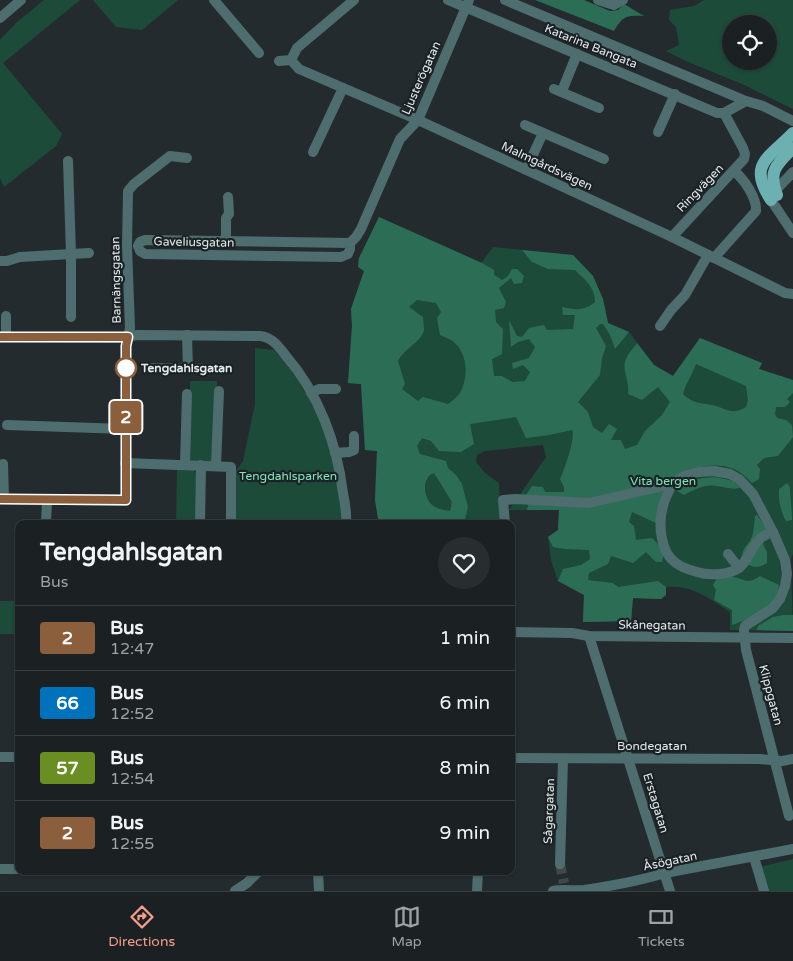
<!DOCTYPE html>
<meta charset="utf-8">
<style>
:root{--surface:#1b2023;--page:#282d30;--text:#f1f3f6;--muted:#a0a3a6;--line:#393e41;--accent:#f49e89}
body{margin:0;font-family:"Varela Round",sans-serif;background:var(--page);color:var(--text);height:100vh;display:flex;flex-direction:column;font-size:19px;white-space:nowrap}
*{box-sizing:border-box;margin:0}
p{font-size:16px;color:var(--muted)}
.icon{flex:none;width:28px;height:28px;fill:none;stroke:currentColor;stroke-width:2;stroke-linecap:round;stroke-linejoin:round}
.map{position:relative;flex:1;overflow:hidden}
.drawer{position:absolute;left:15px;top:520px;width:500px;height:355px;display:flex;flex-direction:column;background:var(--surface);border-radius:10px;box-shadow:0 1px 4px #0004,0 0 0 1px var(--line)}
.drawer>*{flex:none}
.badge{padding:0 10px;border-radius:4px;font-size:18px;line-height:32px}
.tools{position:absolute;left:722px;top:15px;display:grid;gap:10px}
.tools a{display:grid;place-items:center;width:55px;height:55px;border-radius:50%;background:var(--surface);box-shadow:0 1px 4px #0004,0 0 0 1px var(--line);font-size:25px}
.map>.badge{position:absolute;translate:-50% -50%;box-shadow:0 0 0 2px #fff}
.round{display:grid;place-items:center;flex:none;width:52px;height:52px;border-radius:26px;background:var(--page)}
.head{display:flex;align-items:center;justify-content:space-between;height:85px;padding:0 25px}
h1{font-size:24px;font-weight:800;line-height:38px}
ul{padding:0;list-style:none}
li{display:flex;align-items:center;gap:15px;height:65px;padding:0 25px;border-top:1px solid var(--line)}
li div{flex:1}
li b{display:block;font-size:19px}
li em{font-style:normal}
li .badge{min-width:55px;font-weight:700;text-align:center}
.dock{display:flex;justify-content:space-around;align-items:center;height:70px;border-top:1px solid var(--line);background:var(--surface);font-size:14px;color:var(--muted)}
.dock a{display:grid;justify-items:center;gap:2px}
.dock .active{color:var(--accent)}
.map>svg:first-child{display:block}
.green{fill:#1d4b39;fill-rule:evenodd}
.forest{fill:#2c6e55;fill-rule:evenodd}
.lines{fill:none;stroke-linecap:round;stroke-linejoin:round}
.minor-tunnel{stroke:#41484b;stroke-width:10;stroke-dasharray:10 5;stroke-linecap:butt}
.minor{stroke:#4e6d6e;stroke-width:10}
.major{stroke:#6db0b1;stroke-width:12}
.line-casing{stroke:#fff;stroke-width:11}
.line{stroke:#8b5e3c;stroke-width:8}
.stop-dot{fill:#fff;stroke:#8b5e3c;stroke-width:2.5}
.labels{text-anchor:middle;dominant-baseline:central;stroke-width:4.5;stroke-linejoin:round;paint-order:stroke}
.street-label{font-size:12px;fill:#e4e9eb;stroke:#1b2225}
.stop-label{font-size:12px;font-weight:bold;fill:#e4e9eb;stroke:#1b2225;text-anchor:start}
.park-label{font-size:12px;fill:#81e3ba;stroke:#1b2225}
</style>
<div class="map">
<svg width="793" height="891" viewBox="0 0 793 891">
<rect width="100%" height="100%" fill="#242b2f"/>
<!-- green -->
<g class="green">
<polygon points="44,0 80,0 3,63 62,134 56,146 4,187 0,178 0,40 16,23"/>
<polygon points="93,0 178,0 142,30 116,27"/>
<path d="M 704,0 L 793,0 L 793,109 L 742,84 L 688,62 L 666,51 L 679,45 L 676,27 L 669,20 L 670,10 L 694,6 ZM 731,24 L 769,24 L 769,61 L 731,61 Z"/>
<path d="M 379,217 L 481,263 L 493,247 L 573,255 L 593,276 L 603,299 L 608,323 L 629,332 L 654,365 L 673,376 L 700,338 L 762,363 L 759,369 L 793,380 L 793,554 L 791,559 L 793,631 L 730,630 L 730,612 C 708,598 693,585 666,587 L 666,595 L 661,599 L 633,598 L 631,621 L 583,622 L 584,595 L 558,581 L 551,560 L 548,537 L 558,530 L 559,510 L 509,510 L 546,457 L 543,445 L 485,451 L 477,455 L 476,462 L 485,473 L 499,483 L 501,524 L 379,524 L 375,500 L 377,451 L 365,450 L 361,384 L 348,383 L 352,326 L 351,309 L 364,271 L 358,267 L 359,258 Z"/>
<path d="M 255,348 L 274,350 C 307,386 330,433 339,482 C 341,494 341,508 342,520 L 339,524 L 235,524 L 236,471 L 243,461 L 255,404 Z"/>
<polygon points="190,381 217,381 213,460 210,463 192,462 189,458"/>
<polygon points="177,468 192,469 198,476 197,524 176,524"/>
<rect x="0" y="601" width="19" height="33"/>
<polygon points="793,859 793,891 766,891 760,867"/>
</g>
<!-- forest -->
<g class="forest">
<path d="M 535,0 L 584,0 L 610,11 L 618,10 L 624,4 L 644,16 C 626,15 623,16 614,31 Z"/>
<path d="M 379,217 L 482,263 L 494,270 L 494,275 L 502,280 L 508,276 L 512,269 L 517,269 L 524,276 L 522,283 L 514,284 L 511,278 L 499,288 L 506,302 L 504,308 L 495,310 L 496,322 L 503,329 L 502,354 L 492,359 L 494,376 L 502,376 L 512,382 L 525,381 L 530,372 L 523,365 L 513,369 L 512,363 L 529,358 L 535,347 L 529,339 L 518,342 L 511,347 L 509,320 L 517,336 L 522,337 L 529,328 L 544,325 L 547,330 L 573,329 L 575,315 L 563,315 L 562,307 C 575,310 585,311 595,302 C 595,287 585,280 575,270 L 548,269 L 532,262 L 522,250 L 573,255 L 593,276 L 603,299 L 608,323 L 629,332 L 615,349 L 610,335 L 603,324 L 600,324 L 596,328 L 606,346 L 602,358 L 600,375 L 578,402 L 588,412 L 593,427 L 602,433 L 609,424 L 617,429 L 611,440 L 621,440 L 625,449 L 637,445 L 645,431 L 662,415 L 670,402 L 658,387 L 642,400 L 628,394 C 630,379 620,369 627,357 C 629,352 634,348 637,343 L 654,365 L 673,376 L 700,338 L 762,363 L 759,369 L 793,380 L 793,393 L 787,399 L 790,402 L 785,407 L 776,407 L 775,414 L 777,418 L 786,420 L 792,425 L 793,437 L 778,456 L 764,458 L 757,465 L 760,469 L 759,479 L 752,483 C 747,478 741,472 734,469 C 725,465 716,465 707,466 C 672,469 658,489 656,523 L 632,512 L 629,522 L 634,526 L 636,540 L 652,538 L 659,545 L 664,554 L 662,562 L 656,562 L 646,552 L 633,563 L 611,556 L 608,564 L 589,573 L 588,580 L 613,583 L 618,587 L 658,581 L 666,587 L 666,595 L 661,599 L 633,598 L 631,621 L 583,622 L 584,595 L 558,581 L 563,569 L 581,565 L 590,559 L 589,550 L 565,549 L 553,547 L 548,537 L 558,530 L 559,510 L 527,510 L 530,497 L 526,495 L 532,486 L 543,487 L 545,492 L 564,492 L 564,487 L 560,479 C 564,471 576,437 572,430 L 549,435 L 526,438 L 516,417 L 470,424 L 474,444 L 461,452 L 439,451 L 431,441 L 422,438 L 417,446 L 420,454 L 446,461 L 448,468 L 456,475 L 462,484 L 468,507 L 464,523 L 379,524 L 375,500 L 377,451 L 365,450 L 361,384 L 348,383 L 352,326 L 351,309 L 364,271 L 358,267 L 359,258 ZM 417,300 L 436,303 L 441,312 L 437,318 L 440,335 C 444,337 448,338 451,340 C 468,351 469,377 460,393 C 457,397 452,401 448,404 L 423,397 L 418,401 L 402,389 L 405,384 L 398,361 C 404,348 421,343 424,330 C 424,326 423,321 423,317 L 409,307 ZM 696,364 L 746,386 L 748,400 L 746,407 C 731,416 726,408 712,405 C 700,403 692,403 683,394 C 686,383 692,375 696,364 ZM 434,473 L 452,502 L 450,511 C 444,510 436,509 431,504 C 423,495 422,477 434,473 Z"/>
<path d="M 715,477 L 734,481 L 740,488 C 731,490 725,487 716,486 C 705,484 694,490 684,495 L 677,491 C 690,479 698,478 715,477 Z"/>
<path d="M 787,483 L 790,487 C 790,498 792,508 792,520 L 786,521 C 781,513 778,499 779,489 Z"/>
<path d="M 757,515 L 766,528 L 763,544 L 767,552 L 767,563 C 756,570 750,567 741,559 C 744,548 743,550 750,541 C 754,535 754,524 755,516 Z"/>
<path d="M 760,576 L 779,585 C 778,590 777,596 774,601 C 766,613 745,620 732,625 L 732,610 L 714,600 L 716,590 L 713,585 L 717,578 C 722,577 728,576 733,577 C 745,579 748,585 760,576 Z"/>
<polygon points="783,615 793,615 793,631 757,630 758,626 773,617"/>
</g>
<g class="lines">
<!-- minor-tunnel -->
<polyline class="minor-tunnel" points="560,864 564,883"/>
<!-- minor -->
<g class="minor">
<polyline points="214,0 259,53"/>
<polyline points="448,0 717,113 724,113 746,101"/>
<polyline points="505,0 746,101 763,106 793,121"/>
<polyline points="598,0 614,5 623,0"/>
<polyline points="0,18 21,0"/>
<polyline points="291,60 299,69 418,120 672,237 785,293 793,294"/>
<polyline points="291,60 297,48 354,0"/>
<polyline points="279,61 291,60"/>
<polyline points="554,89 599,108"/>
<polyline points="562,91 577,54"/>
<polyline points="525,125 604,159"/>
<polyline points="658,132 675,94"/>
<polyline points="313,152 343,88"/>
<polyline points="68,161 71,254 71,317"/>
<polyline points="526,170 543,133"/>
<polyline points="775,191 793,172"/>
<polyline points="771,200 793,233"/>
<polyline points="672,237 744,159 745,154 743,148 724,113"/>
<polygon points="145,240 350,243 350,249 348,254 341,257 145,254 140,251 138,246 140,242"/>
<polyline points="226,240 226,218 229,214 228,197"/>
<polyline points="350,243 356,237 361,229 400,139 418,120 469,0"/>
<path d="M 714,258 L 756,211 C 757,198 744,179 734,171"/>
<polyline points="0,261 7,261 20,257 89,253"/>
<polyline points="660,326 671,310 685,295 708,255"/>
<polyline points="187,335 188,369"/>
<path d="M 0,337 L 118,338 L 138,335 L 260,336 C 272,337 279,347 286,356 C 319,394 337,444 343,493 C 345,503 347,514 346,524"/>
<polyline points="6,337 6,316"/>
<polyline points="148,368 219,369"/>
<polyline points="311,393 319,389 336,389"/>
<polyline points="7,425 125,429"/>
<polyline points="335,453 349,452 354,450 354,436"/>
<polyline points="125,463 231,467 231,524"/>
<polyline points="3,464 4,499"/>
<polyline points="185,465 187,394"/>
<polyline points="216,466 219,391"/>
<path d="M 672,484 C 669,491 665,498 663,506 C 658,523 660,552 676,563 C 682,568 690,570 697,572 C 709,576 728,575 739,568 C 749,560 752,544 762,537 C 765,535 769,533 773,532"/>
<polyline points="0,499 126,501 126,346 130,328 127,246 128,191 134,184 170,156 187,158"/>
<polyline points="46,524 47,500"/>
<polyline points="200,524 201,465"/>
<polyline points="505,524 503,500 516,499 589,503 672,484 684,476 698,472 714,471 730,474 739,479 753,494 773,532 785,560 787,574 785,586 780,599 773,608 745,626 744,630 746,650 789,816"/>
<polyline points="728,554 739,568"/>
<polyline points="511,632 572,633 589,636 793,638"/>
<polyline points="589,636 670,891"/>
<polyline points="0,757 19,757"/>
<polyline points="511,758 760,759 782,761 793,759"/>
<polyline points="754,857 764,891"/>
<polyline points="560,864 563,759"/>
<polyline points="0,869 19,869"/>
<polyline points="308,871 318,871"/>
<polyline points="318,871 319,891"/>
<polyline points="235,891 247,883 259,871"/>
<polyline points="477,891 478,871"/>
<path d="M 553,891 C 563,889 573,891 584,890 C 611,886 639,881 665,873 L 793,849"/>
</g>
<!-- major -->
<g class="major">
<path d="M 777,195 C 768,171 776,165 793,148"/>
<path d="M 771,200 C 747,164 769,158 793,133"/>
</g>
</g>
<g class="lines">
<defs>
<polyline id="line" points="0,337 128,337 126,346 126,500 0,499"/>
</defs>
<!-- line casing -->
<use href="#line" class="line-casing"/>
<!-- line -->
<use href="#line" class="line"/>
</g>
<!-- markers -->
<circle class="stop-dot" cx="126" cy="368" r="10"/>
<g class="labels">
<!-- street labels -->
<g class="street-label">
<text transform="translate(591 46) rotate(22)">Katarina Bangata</text>
<text transform="translate(421 78) rotate(-66)">Ljusterögatan</text>
<text transform="translate(547 166) rotate(25)">Malmgårdsvägen</text>
<text transform="translate(700 188) rotate(-46)">Ringvägen</text>
<text transform="translate(194 242) rotate(1)">Gaveliusgatan</text>
<text transform="translate(116 280) rotate(-91)">Barnängsgatan</text>
<text transform="translate(652 625) rotate(1)">Skånegatan</text>
<text transform="translate(771 695) rotate(75)">Klippgatan</text>
<text x="652" y="746">Bondegatan</text>
<text transform="translate(656 803) rotate(73)">Erstagatan</text>
<text transform="translate(549 811) rotate(-88)">Sågargatan</text>
<text transform="translate(670 861) rotate(-12)">Åsögatan</text>
</g>
<!-- stop labels -->
<g class="stop-label">
<text x="141" y="368">Tengdahlsgatan</text>
</g>
<!-- park labels -->
<g class="park-label">
<text x="288" y="476">Tengdahlsparken</text>
<text x="663" y="481">Vita bergen</text>
</g>
</g>
</svg>
<div class="tools">
<a><svg class="icon" aria-label="locate" viewBox="0 0 24 24"><circle cx="12" cy="12" r="6"/><path d="M12 2v4M12 18v4M2 12h4M18 12h4"/></svg></a>
</div>
<b class="badge" style="left:126px;top:417px;background:#8b5e3c;color:#fff">2</b>
<section class="drawer">
<div class="head"><div><h1>Tengdahlsgatan</h1><p>Bus</p></div><a class="round"><svg class="icon" aria-label="heart" viewBox="0 0 24 24"><path d="M12 20l-8-8c-3-5 5-10 8-4 3-6 11-1 8 4z"/></svg></a></div>
<ul>
<li><span class="badge" style="background:#8b5e3c;color:#fff">2</span><div><b>Bus</b><p>12:47</p></div><em>1 min</em></li>
<li><span class="badge" style="background:#0072bc;color:#fff">66</span><div><b>Bus</b><p>12:52</p></div><em>6 min</em></li>
<li><span class="badge" style="background:#6b8e23;color:#fff">57</span><div><b>Bus</b><p>12:54</p></div><em>8 min</em></li>
<li><span class="badge" style="background:#8b5e3c;color:#fff">2</span><div><b>Bus</b><p>12:55</p></div><em>9 min</em></li>
</ul>
</section>
</div>
<nav class="dock">
<a class="active"><svg class="icon" aria-label="directions" viewBox="0 0 24 24"><path d="M12 3l9 9-9 9-9-9zM9 14v-3h6M13 9l2 2-2 2"/></svg>Directions</a>
<a><svg class="icon" aria-label="map" viewBox="0 0 24 24"><path d="M3 6l6-2 6 2 6-2v14l-6 2-6-2-6 2zM9 4v14M15 6v14"/></svg>Map</a>
<a><svg class="icon" aria-label="tickets" viewBox="0 0 24 24"><path d="M3 7h18v10H3zM15 7v10"/></svg>Tickets</a>
</nav>
